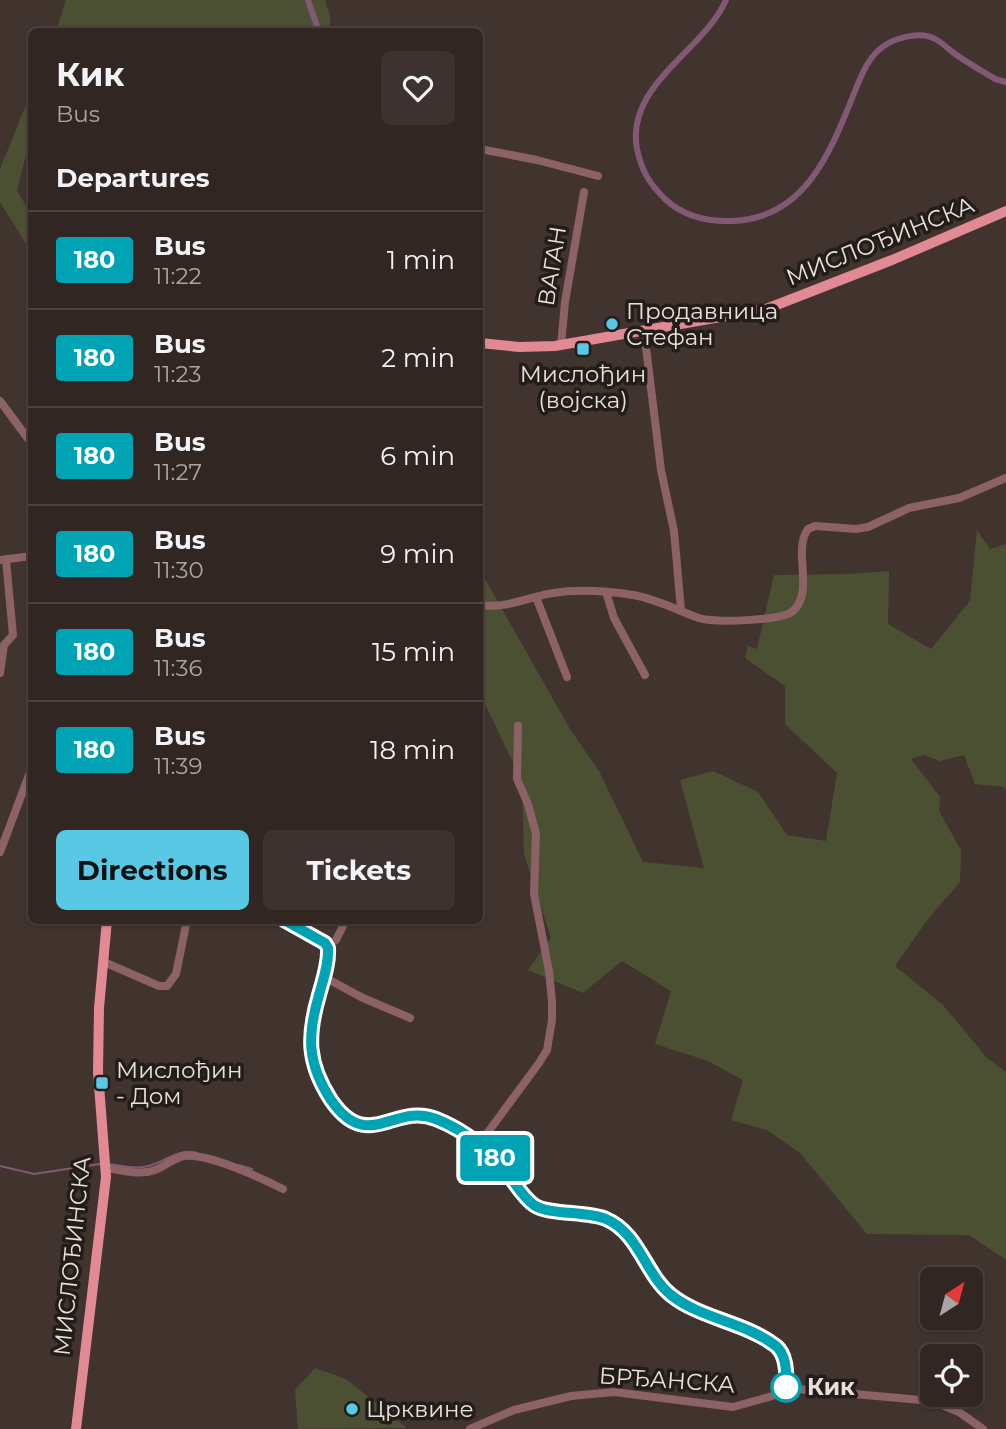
<!DOCTYPE html>
<meta charset="utf-8">
<style>
:root{--surface:#312622;--page:#3d322f;--text:#f1f3f6;--muted:#a8a5a5;--line:#4c4340;--accent:#58c8e4}
body{margin:0;font-family:Montserrat,sans-serif;background:var(--page);color:var(--text);height:100vh;display:flex;flex-direction:column;font-size:26px;white-space:nowrap}
*{box-sizing:border-box;margin:0}
p{font-size:23px;color:var(--muted)}
.icon{flex:none;width:38px;height:38px;fill:none;stroke:currentColor;stroke-width:2;stroke-linecap:round;stroke-linejoin:round}
.map{position:relative;flex:1;overflow:hidden}
.side{position:absolute;left:28px;top:28px;width:455px;height:896px;display:flex;flex-direction:column;background:var(--surface);border-radius:10px;box-shadow:0 2px 5px #0004,0 0 0 2px var(--line)}
.side>*{flex:none}
.badge{padding:0 14px;border-radius:5px;font-size:24px;line-height:46px}
.needle{width:46px;rotate:36deg}
.tools{position:absolute;left:920px;top:1267px;display:grid;gap:14px}
.tools a{display:grid;place-items:center;width:63px;height:63px;border-radius:10px;background:var(--surface);box-shadow:0 2px 5px #0004,0 0 0 2px var(--line);font-size:35px}
.map>.badge{position:absolute;translate:-50% -50%;box-shadow:0 0 0 4px #fff}
h2{padding:0 28px;font-size:26px;line-height:63px}
.round{display:grid;place-items:center;flex:none;width:74px;height:74px;border-radius:10px;background:var(--page)}
.headline{display:flex;align-items:center;justify-content:space-between;height:119px;padding:0 28px}
h1{font-size:33px;font-weight:700;line-height:52px}
.primary-button{display:flex;gap:14px;margin-top:auto;padding:14px 28px}
.primary-button a{flex:1;height:80px;border-radius:10px;background:var(--accent);color:#111;font-size:28px;font-weight:700;line-height:80px;text-align:center}
.primary-button a+a{background:var(--page);color:var(--text)}
ul{padding:0;list-style:none}
li{display:flex;align-items:center;gap:21px;height:98px;padding:0 28px;border-top:2px solid var(--line)}
li div{flex:1}
li b{display:block;font-size:26px}
li em{font-style:normal}
li .badge{min-width:77px;font-weight:700;text-align:center}
.map>svg:first-child{display:block}
.green{fill:#4c5033}
.lines{fill:none;stroke-linecap:round;stroke-linejoin:round}
.stream{stroke:#815974;stroke-width:2}
.canal{stroke:#815974;stroke-width:6}
.minor{stroke:#8d6266;stroke-width:8}
.major{stroke:#e28a94;stroke-width:10}
.line-casing{stroke:#fff;stroke-width:16}
.line{stroke:#00a3b4;stroke-width:10}
.poi-dot{fill:#58c8e4;stroke:#231d1a;stroke-width:2.5}
.stop-dot{fill:#fff;stroke:#00a3b4;stroke-width:3.5}
.labels{text-anchor:middle;dominant-baseline:central;stroke-width:7;stroke-linejoin:round;paint-order:stroke}
.street-label{font-size:23px;fill:#e8dfda;stroke:#231d1a}
.poi-label{font-size:23px;fill:#e8dfda;stroke:#231d1a;text-anchor:start}
.stop-label{font-size:23px;font-weight:bold;fill:#e8dfda;stroke:#231d1a;text-anchor:start}
</style>
<div class="map">
<svg width="1006" height="1429" viewBox="0 0 1006 1429">
<rect width="100%" height="100%" fill="#41332d"/>
<!-- green -->
<g class="green">
<polygon points="66,0 325,0 330,16 330,31 56,31"/>
<polygon points="31,99 31,134 17,191 31,213 31,252 0,202 0,169 28,100"/>
<polygon points="977,530 990,549 1006,544 1006,790 1004,787 975,784 964,755 940,761 924,755 911,759 940,797 939,811 961,850 960,882 928,919 895,966 943,1005 987,1058 1006,1072 1006,1260 969,1235 867,1234 800,1153 767,1130 731,1120 743,1080 708,1061 655,1044 671,991 622,961 583,993 528,970 551,938 524,854 522,781 480,694 480,570 570,729 599,771 643,862 704,868 680,780 713,771 758,792 787,835 826,841 837,773 785,724 785,686 745,658 748,646 757,649 774,575 848,574 889,571 888,624 931,649 970,601"/>
<polygon points="315,1368 346,1379 407,1428 298,1429 295,1390"/>
</g>
<g class="lines">
<!-- stream -->
<g class="stream">
<path d="M 109,1164 C 119,1165 132,1169 143,1167 C 162,1165 177,1147 197,1153"/>
<polyline points="239,1165 252,1169"/>
<polyline points="0,1166 34,1174 100,1164"/>
</g>
<!-- canal -->
<g class="canal">
<polyline points="308,0 319,32"/>
<path d="M 726,0 C 703,52 625,85 637,149 C 642,172 649,183 665,199 C 684,217 708,222 733,221 C 805,218 830,153 853,96 C 861,76 868,55 887,44 C 899,37 920,32 933,38 C 941,41 948,49 955,54 C 968,63 982,71 995,79 L 1006,82"/>
</g>
<!-- minor -->
<g class="minor">
<polyline points="480,149 537,160 598,176"/>
<polyline points="644,331 661,470 674,531 681,610"/>
<polyline points="561,345 565,302 584,192"/>
<polyline points="0,401 32,444"/>
<polyline points="0,560 32,556"/>
<polyline points="606,592 614,618 645,675"/>
<polyline points="536,597 567,677"/>
<path d="M 480,605 C 506,609 528,597 553,593 C 579,589 607,591 633,595 C 657,599 676,610 699,618 C 713,623 782,621 793,611 C 815,591 792,551 808,529 L 815,526 L 856,529 L 868,527 L 909,508 L 959,498 L 1006,478"/>
<polyline points="0,673 4,645 13,635 6,560"/>
<polyline points="0,852 32,767"/>
<path d="M 284,920 L 325,943 L 328,948 C 329,962 325,976 320,990 C 310,1024 305,1054 323,1087 C 365,1163 390,1097 441,1121 C 472,1135 489,1151 510,1177 C 517,1186 524,1198 534,1205 C 540,1210 547,1209 554,1210 C 577,1213 601,1213 620,1228 C 645,1248 652,1283 680,1301 C 701,1311 772,1336 782,1353 C 787,1364 786,1380 787,1391"/>
<polyline points="327,946 336,940 346,920"/>
<polyline points="104,962 159,986 167,986 176,974 187,920"/>
<polyline points="324,977 363,998 410,1018"/>
<polyline points="480,1143 539,1063 547,1050 552,1020 552,1002 549,971 534,894 536,834 528,804 517,779 518,726"/>
<path d="M 106,1168 C 122,1170 139,1176 155,1170 C 165,1166 174,1158 184,1156 C 208,1153 261,1178 283,1189"/>
<polyline points="470,1429 514,1410 571,1396 614,1392 733,1407 798,1389 932,1401 959,1412 983,1429"/>
</g>
<!-- major -->
<g class="major">
<polyline points="480,343 519,347 555,346 766,309 892,260 1006,211"/>
<polyline points="76,1429 106,1177 98,1072 99,1008 107,920"/>
</g>
</g>
<g class="lines">
<defs>
<path id="line" d="M 284,920 L 325,943 L 328,948 C 329,964 323,980 319,995 C 307,1036 307,1063 331,1100 C 368,1154 394,1102 436,1119 C 467,1131 489,1151 510,1177 C 517,1186 524,1198 534,1205 C 547,1215 588,1211 606,1219 C 639,1233 645,1274 671,1295 C 701,1319 745,1322 776,1346 C 788,1356 786,1377 787,1391"/>
</defs>
<!-- line casing -->
<use href="#line" class="line-casing"/>
<!-- line -->
<use href="#line" class="line"/>
</g>
<!-- markers -->
<g class="poi-dot">
<circle cx="612" cy="324" r="7"/>
<rect x="576" y="342" width="14" height="14" rx="3.5"/>
<rect x="95" y="1076" width="14" height="14" rx="3.5"/>
<circle cx="352" cy="1409" r="7"/>
</g>
<circle class="stop-dot" cx="786" cy="1387" r="14"/>
<g class="labels">
<!-- street labels -->
<g class="street-label">
<text transform="translate(880 241) rotate(-22)">МИСЛОЂИНСКА</text>
<text transform="translate(552 266) rotate(-81)">ВАГАН</text>
<text transform="translate(72 1256) rotate(-84)">МИСЛОЂИНСКА</text>
<text transform="translate(667 1380) rotate(4)">БРЂАНСКА</text>
</g>
<!-- poi labels -->
<g class="poi-label">
<text x="626" y="311">Продавница<tspan x="626" dy="26">Стефан</tspan></text>
<text x="583" y="374" text-anchor="middle">Мислођин<tspan x="583" dy="26">(војска)</tspan></text>
<text x="116" y="1070">Мислођин<tspan x="116" dy="26">- Дом</tspan></text>
<text x="366" y="1409">Црквине</text>
</g>
<!-- stop labels -->
<g class="stop-label">
<text x="807" y="1387">Кик</text>
</g>
</g>
</svg>
<div class="tools">
<a><svg class="needle" viewBox="-14 -14 28 28"><path d="M0-13l5 13h-10z" fill="#e53935"/><path d="M0 13l5-13h-10z" fill="#a8a5a5"/></svg></a>
<a><svg class="icon" aria-label="locate" viewBox="0 0 24 24"><circle cx="12" cy="12" r="6"/><path d="M12 2v4M12 18v4M2 12h4M18 12h4"/></svg></a>
</div>
<b class="badge" style="left:495px;top:1158px;background:#00a3b4;color:#fff">180</b>
<section class="side">
<div class="headline"><div><h1>Кик</h1><p>Bus</p></div><a class="round"><svg class="icon" aria-label="heart" viewBox="0 0 24 24"><path d="M12 20l-8-8c-3-5 5-10 8-4 3-6 11-1 8 4z"/></svg></a></div>
<h2>Departures</h2>
<ul>
<li><span class="badge" style="background:#00a3b4;color:#fff">180</span><div><b>Bus</b><p>11:22</p></div><em>1 min</em></li>
<li><span class="badge" style="background:#00a3b4;color:#fff">180</span><div><b>Bus</b><p>11:23</p></div><em>2 min</em></li>
<li><span class="badge" style="background:#00a3b4;color:#fff">180</span><div><b>Bus</b><p>11:27</p></div><em>6 min</em></li>
<li><span class="badge" style="background:#00a3b4;color:#fff">180</span><div><b>Bus</b><p>11:30</p></div><em>9 min</em></li>
<li><span class="badge" style="background:#00a3b4;color:#fff">180</span><div><b>Bus</b><p>11:36</p></div><em>15 min</em></li>
<li><span class="badge" style="background:#00a3b4;color:#fff">180</span><div><b>Bus</b><p>11:39</p></div><em>18 min</em></li>
</ul>
<div class="primary-button"><a>Directions</a><a>Tickets</a></div>
</section>
</div>
